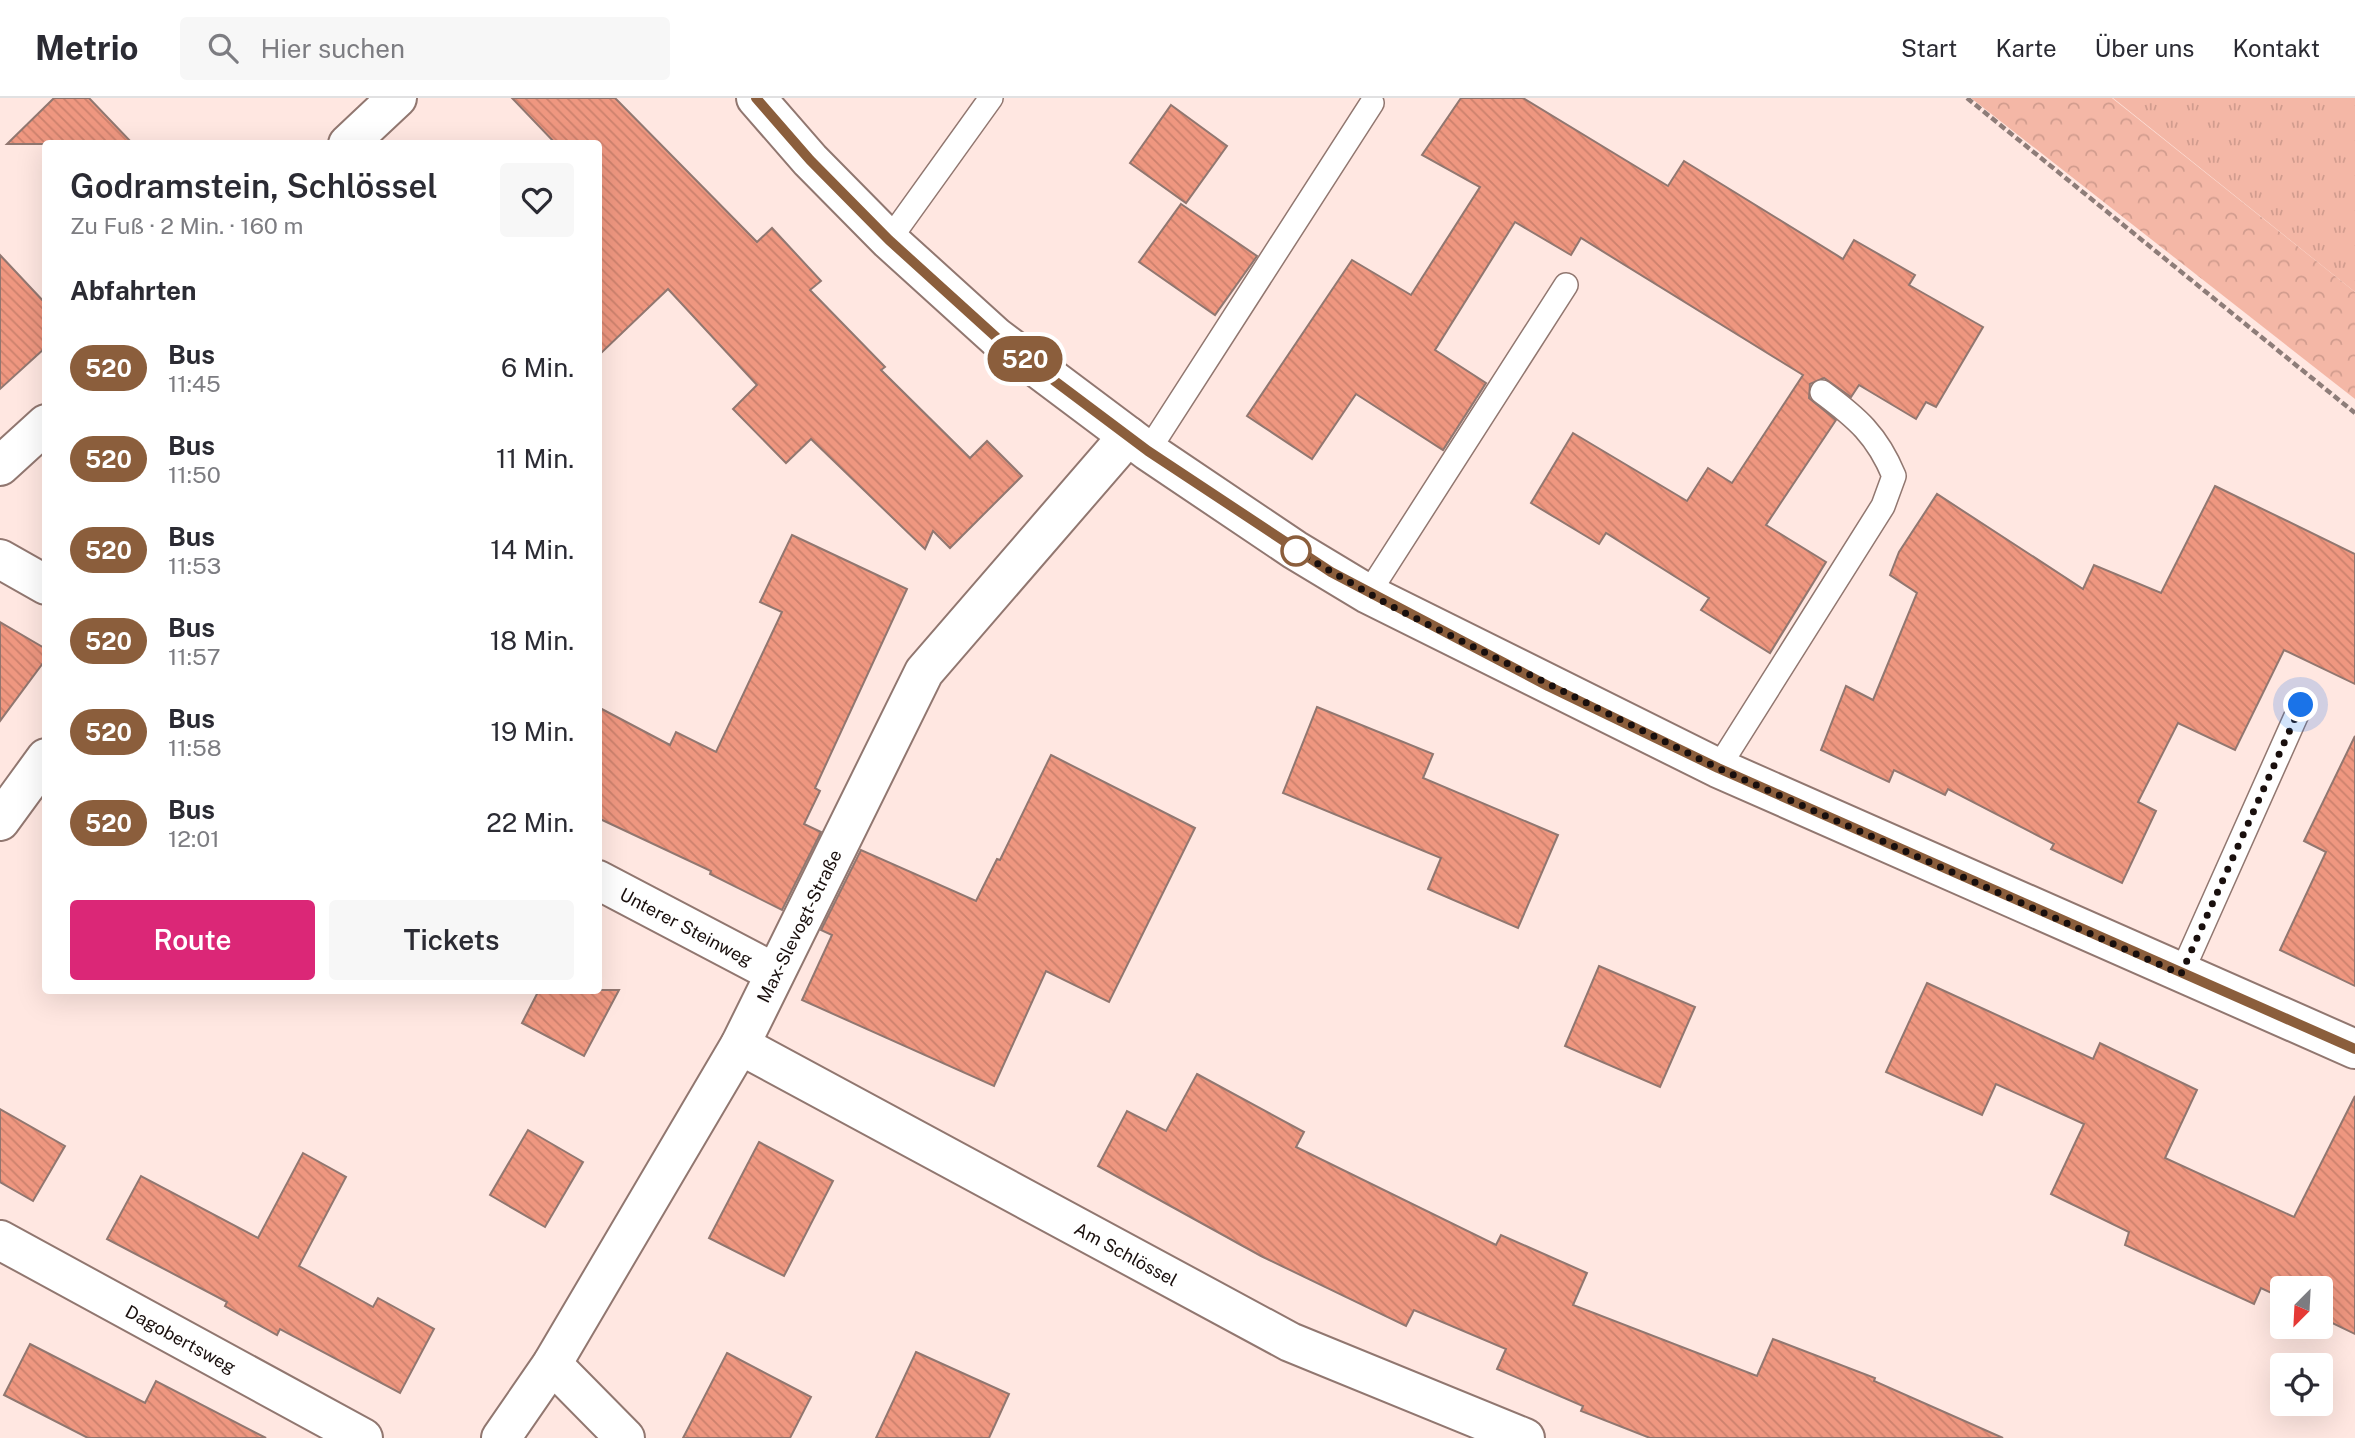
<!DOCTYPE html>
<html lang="de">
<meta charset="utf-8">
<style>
:root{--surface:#fff;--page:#f7f7f7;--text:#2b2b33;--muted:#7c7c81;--line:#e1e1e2;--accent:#db2777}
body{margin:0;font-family:"Public Sans",sans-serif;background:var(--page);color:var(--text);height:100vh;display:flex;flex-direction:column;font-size:26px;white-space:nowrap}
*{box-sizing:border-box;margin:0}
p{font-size:23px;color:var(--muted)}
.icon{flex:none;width:38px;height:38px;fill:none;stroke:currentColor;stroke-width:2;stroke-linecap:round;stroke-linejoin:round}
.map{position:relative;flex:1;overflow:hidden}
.panel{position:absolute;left:42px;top:42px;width:560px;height:854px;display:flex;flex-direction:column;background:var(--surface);border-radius:7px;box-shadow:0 7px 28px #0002}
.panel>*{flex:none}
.badge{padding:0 14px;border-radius:23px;font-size:24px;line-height:46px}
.needle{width:46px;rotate:204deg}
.buttons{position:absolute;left:2270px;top:1178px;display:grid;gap:14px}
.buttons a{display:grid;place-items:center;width:63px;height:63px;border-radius:7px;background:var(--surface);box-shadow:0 7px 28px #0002;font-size:35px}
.you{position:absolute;width:35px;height:35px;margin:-18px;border:5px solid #fff;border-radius:50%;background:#1a73e8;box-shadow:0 0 0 10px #1a73e833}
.map>.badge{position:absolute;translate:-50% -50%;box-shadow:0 0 0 4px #fff}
h2{padding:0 28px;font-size:26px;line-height:63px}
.round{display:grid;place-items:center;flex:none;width:74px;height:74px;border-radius:7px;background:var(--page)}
.summary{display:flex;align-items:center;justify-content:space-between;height:119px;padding:0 28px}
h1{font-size:33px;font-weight:600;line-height:52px}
.primary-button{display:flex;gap:14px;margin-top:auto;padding:14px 28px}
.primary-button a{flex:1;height:80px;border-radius:7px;background:var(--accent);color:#fff;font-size:28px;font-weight:600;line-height:80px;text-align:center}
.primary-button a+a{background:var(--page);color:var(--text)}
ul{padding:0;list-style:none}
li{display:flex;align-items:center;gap:21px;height:91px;padding:0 28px}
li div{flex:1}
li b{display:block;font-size:26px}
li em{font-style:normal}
li .badge{min-width:77px;font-weight:700;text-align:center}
header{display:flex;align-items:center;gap:42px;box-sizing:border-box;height:98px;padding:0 35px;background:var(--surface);border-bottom:2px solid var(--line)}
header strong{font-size:33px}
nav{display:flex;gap:38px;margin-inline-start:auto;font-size:24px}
.search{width:490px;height:63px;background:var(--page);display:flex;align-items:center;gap:18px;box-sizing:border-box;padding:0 24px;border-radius:7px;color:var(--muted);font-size:26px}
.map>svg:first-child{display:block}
.grass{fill:url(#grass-tufts)}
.forest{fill:url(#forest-crowns)}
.building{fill:url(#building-back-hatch);stroke:#917770;stroke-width:2}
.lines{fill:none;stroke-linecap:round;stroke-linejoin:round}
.lane-casing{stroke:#917770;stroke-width:26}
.street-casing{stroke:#917770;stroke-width:42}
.secondary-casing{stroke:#917770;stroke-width:42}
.path{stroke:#8e7d79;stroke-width:4.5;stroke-dasharray:7 3.5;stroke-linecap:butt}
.lane{stroke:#fff;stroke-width:23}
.street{stroke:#fff;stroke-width:38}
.secondary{stroke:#fff;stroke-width:38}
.line-casing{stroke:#fff;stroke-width:16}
.line{stroke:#8b5e3c;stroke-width:10}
.walk{stroke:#190f0d;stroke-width:7;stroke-dasharray:0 12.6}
.stop-dot{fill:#fff;stroke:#8b5e3c;stroke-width:3.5}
.labels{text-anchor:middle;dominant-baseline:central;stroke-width:6;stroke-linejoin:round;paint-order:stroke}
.street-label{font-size:18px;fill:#190f0d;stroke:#fff}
</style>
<header>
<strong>Metrio</strong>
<div class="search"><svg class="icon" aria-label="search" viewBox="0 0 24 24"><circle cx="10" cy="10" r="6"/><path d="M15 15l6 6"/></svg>Hier suchen</div>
<nav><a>Start</a><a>Karte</a><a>Über uns</a><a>Kontakt</a></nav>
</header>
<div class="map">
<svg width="2355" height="1340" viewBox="0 0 2355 1340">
<defs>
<pattern id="grass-tufts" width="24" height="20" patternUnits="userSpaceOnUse" patternTransform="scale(1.75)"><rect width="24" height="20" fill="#f4b7a6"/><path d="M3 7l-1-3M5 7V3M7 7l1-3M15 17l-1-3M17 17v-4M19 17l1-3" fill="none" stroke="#d19c8e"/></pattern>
<pattern id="forest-crowns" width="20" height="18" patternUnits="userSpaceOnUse" patternTransform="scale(1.75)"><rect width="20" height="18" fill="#f4b7a6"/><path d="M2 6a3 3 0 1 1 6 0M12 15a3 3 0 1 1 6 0" fill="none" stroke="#d19c8e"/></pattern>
<pattern id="building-back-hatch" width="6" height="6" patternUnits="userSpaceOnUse" patternTransform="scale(1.75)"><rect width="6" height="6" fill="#ef9780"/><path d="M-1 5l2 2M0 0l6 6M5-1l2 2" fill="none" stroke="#cc816d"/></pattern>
</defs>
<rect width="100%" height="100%" fill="#ffe7e1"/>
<!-- grass -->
<polygon class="grass" points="2113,0 2355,0 2355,194"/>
<!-- forest -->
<polygon class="forest" points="1971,0 2112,0 2355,194 2355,301"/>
<!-- building -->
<g class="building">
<polygon points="54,0 89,0 133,46 7,46"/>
<polygon points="512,0 615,0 757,144 772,130 821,183 810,192 885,269 881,272 970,360 987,343 1022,378 950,450 933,433 925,451 811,341 786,365 733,311 757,287 668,191 598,258 598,46 556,46"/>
<polygon points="1461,0 1523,0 1668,88 1684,63 1843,161 1854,142 1915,177 1909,187 1983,229 1936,309 1926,304 1916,321 1859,287 1851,299 1824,280 1810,286 1809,300 1836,322 1766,427 1826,464 1770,555 1701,512 1709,500 1606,435 1599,446 1531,405 1573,335 1687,403 1708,370 1732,385 1803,277 1581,140 1571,157 1515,124 1435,252 1486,285 1443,352 1356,296 1312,361 1247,318 1352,162 1411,197 1480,89 1422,57"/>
<polygon points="1171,7 1227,48 1186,105 1130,65"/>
<polygon points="1181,106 1257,158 1215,217 1139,164"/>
<polygon points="0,157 46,206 46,249 0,291"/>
<polygon points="2215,388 2355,456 2355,586 2284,552 2235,652 2178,625 2138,704 2156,713 2122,785 2051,751 2054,746 1948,691 1945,697 1894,672 1889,684 1821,652 1846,588 1873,602 1917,495 1890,477 1899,454 1937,396 2083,491 2094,467 2161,495"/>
<polygon points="792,437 907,491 815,690 820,693 804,726 821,734 782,812 710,776 711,773 598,720 598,609 670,647 676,634 716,654 782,514 760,504"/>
<polygon points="0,524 46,551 46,561 0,623"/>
<polygon points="1317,609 1433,656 1423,680 1558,737 1518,830 1428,791 1441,760 1283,695"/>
<polygon points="2355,638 2355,888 2280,852 2326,754 2304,743"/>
<polygon points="1051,657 1195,730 1109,904 1046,873 994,988 802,902 832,837 821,832 861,752 976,803 997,761 1000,762"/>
<polygon points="1599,868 1695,909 1660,989 1565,948"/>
<polygon points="1927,885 2093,961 2100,945 2197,992 2165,1060 2294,1119 2355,998 2355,1236 2320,1219 2320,1190 2282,1190 2282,1200 2261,1190 2254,1206 2125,1147 2129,1134 2051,1096 2084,1026 1996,986 1982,1017 1886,974"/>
<polygon points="539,892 619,892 584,958 522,925"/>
<polygon points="1197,976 1304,1034 1296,1049 1496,1147 1501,1137 1587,1175 1573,1207 1757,1278 1773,1241 1875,1280 1874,1283 2003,1340 1650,1340 1581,1313 1583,1308 1497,1271 1506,1251 1414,1212 1406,1228 1261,1158 1098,1068 1127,1013 1166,1033"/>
<polygon points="0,1011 65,1048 33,1103 0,1084"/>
<polygon points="528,1032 583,1064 545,1129 490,1097"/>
<polygon points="759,1044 833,1083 784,1178 709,1140"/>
<polygon points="303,1055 346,1079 299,1168 373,1209 378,1200 434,1231 400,1295 280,1231 277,1237 225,1208 227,1204 107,1141 141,1078 258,1140"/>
<polygon points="30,1246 145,1305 156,1283 266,1340 88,1340 4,1297"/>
<polygon points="916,1254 1009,1296 989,1340 876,1340"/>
<polygon points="727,1255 811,1299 790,1340 683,1340"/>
</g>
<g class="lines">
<defs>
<g id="lane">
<polyline points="889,142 991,0"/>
<polyline points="1148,353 1372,5"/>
<polyline points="1368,496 1566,187"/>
<path d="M 1718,670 L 1883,408 L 1894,378 C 1877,337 1857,320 1822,294"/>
<polyline points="2181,876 2301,607"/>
</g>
<g id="street">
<polyline points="348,46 397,0"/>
<polyline points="0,368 46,326"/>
<polyline points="0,461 46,487"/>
<polyline points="0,723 46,660"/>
<path id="s1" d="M 598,782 L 775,875"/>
<path id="s2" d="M 740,947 L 1290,1244 L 1525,1340"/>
<path id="s3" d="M 0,1142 L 363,1340"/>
<polyline points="552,1266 625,1340"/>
<path id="s4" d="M 501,1340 L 552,1266 L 740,947 L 924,574 L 1128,338"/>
</g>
<polyline id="secondary" points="756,0 810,62 889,142 996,239 1148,353 1295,452 1368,496 1718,670 2355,951"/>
</defs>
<!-- lane casing -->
<use href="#lane" class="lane-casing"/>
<!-- street casing -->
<use href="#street" class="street-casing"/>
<!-- secondary casing -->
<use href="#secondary" class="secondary-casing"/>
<!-- path -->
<polyline class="path" points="1967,0 2355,315"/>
<!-- lane -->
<use href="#lane" class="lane"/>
<!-- street -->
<use href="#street" class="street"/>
<!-- secondary -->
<use href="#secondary" class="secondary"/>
</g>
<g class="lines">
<defs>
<polyline id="line" points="756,0 810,62 889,142 996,239 1148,353 1331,474 1548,588 1718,670 2355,951"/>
</defs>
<!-- line casing -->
<use href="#line" class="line-casing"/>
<!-- line -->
<use href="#line" class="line"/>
<!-- walk -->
<polyline class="walk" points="1296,453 1391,508 1718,670 2181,876 2301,607"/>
</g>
<!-- markers -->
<circle class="stop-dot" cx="1296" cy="453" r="14"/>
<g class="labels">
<!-- street labels -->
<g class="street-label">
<text stroke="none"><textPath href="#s4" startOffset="593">Max-Slevogt-Straße</textPath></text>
<text stroke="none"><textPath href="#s1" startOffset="100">Unterer Steinweg</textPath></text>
<text stroke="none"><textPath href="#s2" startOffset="439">Am Schlössel</textPath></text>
<text stroke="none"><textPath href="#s3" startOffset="206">Dagobertsweg</textPath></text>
</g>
</g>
</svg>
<div class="buttons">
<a><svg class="needle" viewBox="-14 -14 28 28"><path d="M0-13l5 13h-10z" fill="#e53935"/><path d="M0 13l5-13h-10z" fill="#7c7c81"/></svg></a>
<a><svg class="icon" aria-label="locate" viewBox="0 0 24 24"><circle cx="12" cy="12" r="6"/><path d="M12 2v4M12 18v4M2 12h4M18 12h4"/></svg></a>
</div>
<div class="you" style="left:2301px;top:607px"></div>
<b class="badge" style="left:1025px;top:261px;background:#8b5e3c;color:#fff">520</b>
<section class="panel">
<div class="summary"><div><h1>Godramstein, Schlössel</h1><p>Zu Fuß · 2 Min. · 160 m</p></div><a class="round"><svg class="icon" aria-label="heart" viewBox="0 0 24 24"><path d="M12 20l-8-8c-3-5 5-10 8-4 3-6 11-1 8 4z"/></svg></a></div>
<h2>Abfahrten</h2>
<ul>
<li><span class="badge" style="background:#8b5e3c;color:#fff">520</span><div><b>Bus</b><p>11:45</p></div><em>6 Min.</em></li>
<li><span class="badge" style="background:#8b5e3c;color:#fff">520</span><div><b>Bus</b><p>11:50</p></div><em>11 Min.</em></li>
<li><span class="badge" style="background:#8b5e3c;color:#fff">520</span><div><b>Bus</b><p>11:53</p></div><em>14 Min.</em></li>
<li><span class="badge" style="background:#8b5e3c;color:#fff">520</span><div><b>Bus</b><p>11:57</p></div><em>18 Min.</em></li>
<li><span class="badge" style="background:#8b5e3c;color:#fff">520</span><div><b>Bus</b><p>11:58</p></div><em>19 Min.</em></li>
<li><span class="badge" style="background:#8b5e3c;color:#fff">520</span><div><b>Bus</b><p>12:01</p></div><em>22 Min.</em></li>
</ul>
<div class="primary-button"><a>Route</a><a>Tickets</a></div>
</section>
</div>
